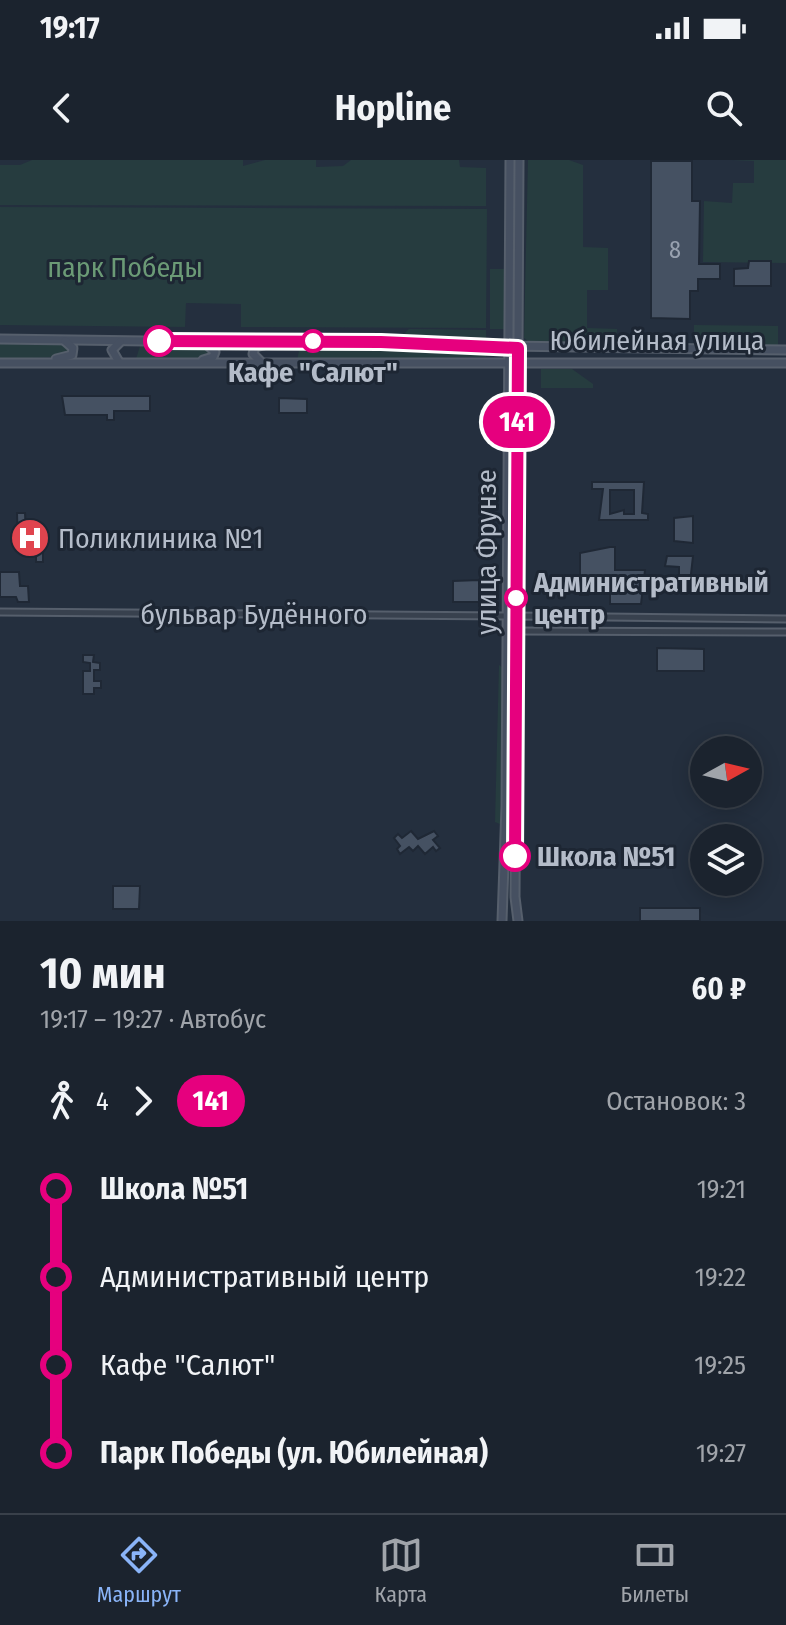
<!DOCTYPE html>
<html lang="ru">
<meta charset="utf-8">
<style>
:root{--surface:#1b232e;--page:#282f3a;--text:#f1f3f6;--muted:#a0a4aa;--line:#39404a;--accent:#8ab4f8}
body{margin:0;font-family:"Fira Sans Condensed",sans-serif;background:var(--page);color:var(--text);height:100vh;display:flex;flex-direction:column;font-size:30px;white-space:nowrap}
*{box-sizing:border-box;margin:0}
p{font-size:26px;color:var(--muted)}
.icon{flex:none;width:44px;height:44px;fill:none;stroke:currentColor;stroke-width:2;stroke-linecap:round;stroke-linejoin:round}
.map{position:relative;height:761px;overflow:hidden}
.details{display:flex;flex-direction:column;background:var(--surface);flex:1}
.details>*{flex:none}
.badge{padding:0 16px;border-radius:26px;font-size:28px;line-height:52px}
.needle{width:52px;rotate:82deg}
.fabs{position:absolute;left:690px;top:576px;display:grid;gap:16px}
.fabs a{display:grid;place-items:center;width:72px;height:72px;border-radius:50%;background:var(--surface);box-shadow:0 4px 20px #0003,0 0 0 2px var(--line);font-size:40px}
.map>.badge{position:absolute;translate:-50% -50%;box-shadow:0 0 0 4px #fff}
.legs{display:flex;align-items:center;gap:12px;height:88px;padding:0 40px;font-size:26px}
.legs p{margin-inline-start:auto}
.head{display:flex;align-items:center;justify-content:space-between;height:136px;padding:0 40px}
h1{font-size:44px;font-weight:700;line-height:60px}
ul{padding:0 40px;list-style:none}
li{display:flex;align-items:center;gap:28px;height:88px;font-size:30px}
li i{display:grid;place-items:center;width:12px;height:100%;margin:0 10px;background:currentColor}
li i::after{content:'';width:20px;height:20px;margin:-10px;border:6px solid;border-radius:50%;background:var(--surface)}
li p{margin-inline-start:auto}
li:first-child i{background:linear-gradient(#0000 50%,currentColor 0)}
li:last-child i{background:linear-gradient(currentColor 50%,#0000 0)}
.status{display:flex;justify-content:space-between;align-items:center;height:56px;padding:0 40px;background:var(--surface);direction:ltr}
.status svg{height:22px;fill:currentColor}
header{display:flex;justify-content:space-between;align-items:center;height:104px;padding:0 40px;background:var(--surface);font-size:36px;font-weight:700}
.tab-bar{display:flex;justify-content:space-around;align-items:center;height:112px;border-top:2px solid var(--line);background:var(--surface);font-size:22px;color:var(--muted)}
.tab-bar a{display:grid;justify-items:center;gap:4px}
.tab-bar .active{color:var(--accent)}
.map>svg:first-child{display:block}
.green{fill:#263c3f}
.building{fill:#455162;stroke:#1f2835;stroke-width:2;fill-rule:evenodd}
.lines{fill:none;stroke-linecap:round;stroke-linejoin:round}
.street-casing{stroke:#565f6c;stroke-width:9}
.secondary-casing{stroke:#565f6c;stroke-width:11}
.street{stroke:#38414e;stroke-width:5}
.secondary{stroke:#465061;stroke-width:7}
.line-1-casing{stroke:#fff;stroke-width:18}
.line-1{stroke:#e6007e;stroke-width:12}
.stop-1-dot{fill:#fff;stroke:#e6007e;stroke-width:4}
.labels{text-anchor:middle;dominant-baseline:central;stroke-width:6;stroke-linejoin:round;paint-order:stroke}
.number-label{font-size:24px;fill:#98a1af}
.park-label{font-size:28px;fill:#6b9a76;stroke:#1d2633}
.street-label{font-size:28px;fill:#b4bcc9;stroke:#1d2633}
.stop-label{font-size:28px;font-weight:bold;fill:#b4bcc9;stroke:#1d2633;text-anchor:start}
.poi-label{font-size:28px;fill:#b4bcc9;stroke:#1d2633;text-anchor:start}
</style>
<div class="status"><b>19:17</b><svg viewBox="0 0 49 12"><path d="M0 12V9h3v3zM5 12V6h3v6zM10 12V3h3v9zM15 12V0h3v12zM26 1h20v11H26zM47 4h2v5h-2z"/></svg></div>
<header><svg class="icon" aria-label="back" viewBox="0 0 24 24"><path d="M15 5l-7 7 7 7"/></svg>Hopline<svg class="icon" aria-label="search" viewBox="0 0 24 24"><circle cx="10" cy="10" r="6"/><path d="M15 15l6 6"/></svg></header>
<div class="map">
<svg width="786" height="761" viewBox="0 0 786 761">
<rect width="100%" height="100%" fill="#242f3e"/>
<!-- green -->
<g class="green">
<polygon points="32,0 243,0 243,6 265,0 316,0 316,7 343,6 351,0 459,0 460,7 486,8 486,46 0,45 0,5 20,5"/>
<polygon points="528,0 569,0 583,5 583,87 608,88 608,130 587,130 587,168 617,169 617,178 588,178 616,180 616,183 531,183 524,178"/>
<polygon points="732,0 786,0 786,103 703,102 704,41 732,43 733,23 754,23 754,1"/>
<polygon points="0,47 487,49 486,168 241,167 241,144 186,143 185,167 0,165"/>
<polygon points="490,109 506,109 505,169 490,169"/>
<polygon points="694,165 778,166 778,186 694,185"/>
<polygon points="409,169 486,170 486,181 408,178 405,173"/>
<polygon points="0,184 66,184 70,192 66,197 0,199"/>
<polygon points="149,184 207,185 213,193 206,198 136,199 140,186"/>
<polygon points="300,185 486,192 486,197 297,201"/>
<polygon points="541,209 572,209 593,224 593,228 541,228"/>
<polygon points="499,505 503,508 500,664 495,662"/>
</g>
<!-- building -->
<g class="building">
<polygon points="651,1 692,1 692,41 700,41 699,104 720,104 720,119 698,119 698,131 690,131 690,159 651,158"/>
<polygon points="749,101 771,101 771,126 734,126 734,109 748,108"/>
<polygon points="62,236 150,236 150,251 114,251 114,260 107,260 107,255 65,255"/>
<polygon points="279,238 307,239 307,253 279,253"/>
<path d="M 592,322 L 644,322 L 642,353 L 648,354 L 648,360 L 599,360 L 603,329 L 592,329 ZM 610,330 L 634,330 L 634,354 L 624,354 L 624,350 L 610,354 Z"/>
<polygon points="17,353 25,353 26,374 36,374 36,367 43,367 43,402 36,402 36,381 25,381 25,389 18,389"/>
<polygon points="693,356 693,383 674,381 674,358"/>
<polygon points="610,387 615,387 615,410 645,410 641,444 610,444 610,427 588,427 588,435 580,435 580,393"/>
<polygon points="667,396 693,396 690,423 663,423 664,417 679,416 679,407 665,406"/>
<polygon points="0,412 19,412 20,426 28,426 29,442 18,442 16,437 0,437"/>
<polygon points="479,420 479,442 453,442 453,421"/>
<polygon points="657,488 704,489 704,511 657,511"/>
<polygon points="83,495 94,495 93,502 100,503 100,510 94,510 94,521 101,521 101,528 94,528 94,534 83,534 83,511 90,511 90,503 83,502"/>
<polygon points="411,671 418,679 434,671 438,676 433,680 440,688 436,691 433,687 425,694 418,686 413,691 409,687 400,694 397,689 400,686 394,678 398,674 402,678"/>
<polygon points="113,726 140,726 139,749 113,749"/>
<rect x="640" y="748" width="60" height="13"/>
</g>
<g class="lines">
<defs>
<g id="street">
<rect x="487" y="425" width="6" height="17"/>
<polyline points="0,452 507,456"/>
<polyline points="516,456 786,459"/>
<polyline points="516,471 786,472"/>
</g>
<g id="secondary">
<polyline points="0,179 786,190"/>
<polyline points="56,199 72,195 73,188 65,181"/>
<polyline points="203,200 213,197 215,192 204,182"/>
<polyline points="119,202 112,190 120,182"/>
<polyline points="0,203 786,203"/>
<polyline points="263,204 253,194 255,187 264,185"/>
<polyline points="502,761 506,646 510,0"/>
<polyline points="518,761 515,737 519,0"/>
</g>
</defs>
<!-- street casing -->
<use href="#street" class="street-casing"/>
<!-- secondary casing -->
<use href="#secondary" class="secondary-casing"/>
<!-- street -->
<use href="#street" class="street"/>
<!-- secondary -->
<use href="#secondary" class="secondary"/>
</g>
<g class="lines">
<defs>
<polyline id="line-1" points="159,181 381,182 518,188 515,696"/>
</defs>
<!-- line-1 casing -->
<use href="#line-1" class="line-1-casing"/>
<!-- line-1 -->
<use href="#line-1" class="line-1"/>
</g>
<!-- icons -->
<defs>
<symbol id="hospital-disc" viewBox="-11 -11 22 22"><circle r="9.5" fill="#e0444e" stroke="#1d2633"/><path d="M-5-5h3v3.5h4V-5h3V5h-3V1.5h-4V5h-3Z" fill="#fff"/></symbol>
</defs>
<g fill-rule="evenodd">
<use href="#hospital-disc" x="8" y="356" width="44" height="44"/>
</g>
<!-- markers -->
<g class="stop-1-dot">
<circle cx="159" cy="181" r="14"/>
<circle cx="313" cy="181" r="10"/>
<circle cx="516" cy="438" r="10"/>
<circle cx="515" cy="696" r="14"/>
</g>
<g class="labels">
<!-- number labels -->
<g class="number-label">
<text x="675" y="90">8</text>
</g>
<!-- park labels -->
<g class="park-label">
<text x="125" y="107">парк Победы</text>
</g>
<!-- street labels -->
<g class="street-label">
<text x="657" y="180">Юбилейная улица</text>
<text transform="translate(486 392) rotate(-90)">улица Фрунзе</text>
<text x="254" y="454">бульвар Будённого</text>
</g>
<!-- stop labels -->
<g class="stop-label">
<text x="313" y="212" text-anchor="middle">Кафе "Салют"</text>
<text x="534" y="422">Административный<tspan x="534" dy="32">центр</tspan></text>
<text x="537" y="696">Школа №51</text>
</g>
<!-- poi labels -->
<g class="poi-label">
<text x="58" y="378">Поликлиника №1</text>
</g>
</g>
</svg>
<div class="fabs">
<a><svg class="needle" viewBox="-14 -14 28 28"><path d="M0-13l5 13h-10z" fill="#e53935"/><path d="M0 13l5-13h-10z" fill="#a0a4aa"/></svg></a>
<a><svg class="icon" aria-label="layers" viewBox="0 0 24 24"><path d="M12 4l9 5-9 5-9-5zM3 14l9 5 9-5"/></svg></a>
</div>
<b class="badge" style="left:517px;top:262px;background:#e6007e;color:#fff">141</b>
</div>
<section class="details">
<div class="head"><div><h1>10 мин</h1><p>19:17 – 19:27 · Автобус</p></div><b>60 ₽</b></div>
<div class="legs"><svg class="icon" aria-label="walk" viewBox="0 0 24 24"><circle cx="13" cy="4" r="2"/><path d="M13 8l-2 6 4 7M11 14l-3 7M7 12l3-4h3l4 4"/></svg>4<svg class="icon" aria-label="forward" viewBox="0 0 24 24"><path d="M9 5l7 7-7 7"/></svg><b class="badge" style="background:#e6007e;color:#fff">141</b><p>Остановок: 3</p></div>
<ul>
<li><i style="color:#e6007e"></i><b>Школа №51</b><p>19:21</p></li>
<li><i style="color:#e6007e"></i><span>Административный центр</span><p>19:22</p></li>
<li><i style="color:#e6007e"></i><span>Кафе &quot;Салют&quot;</span><p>19:25</p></li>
<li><i style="color:#e6007e"></i><b>Парк Победы (ул. Юбилейная)</b><p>19:27</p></li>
</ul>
</section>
<nav class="tab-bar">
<a class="active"><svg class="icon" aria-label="directions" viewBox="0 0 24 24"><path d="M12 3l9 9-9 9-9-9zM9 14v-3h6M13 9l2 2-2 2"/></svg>Маршрут</a>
<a><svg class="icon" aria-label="map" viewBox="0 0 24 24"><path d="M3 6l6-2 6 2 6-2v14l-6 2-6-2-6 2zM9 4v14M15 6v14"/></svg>Карта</a>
<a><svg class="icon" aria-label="tickets" viewBox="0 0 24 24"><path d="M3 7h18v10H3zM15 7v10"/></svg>Билеты</a>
</nav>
